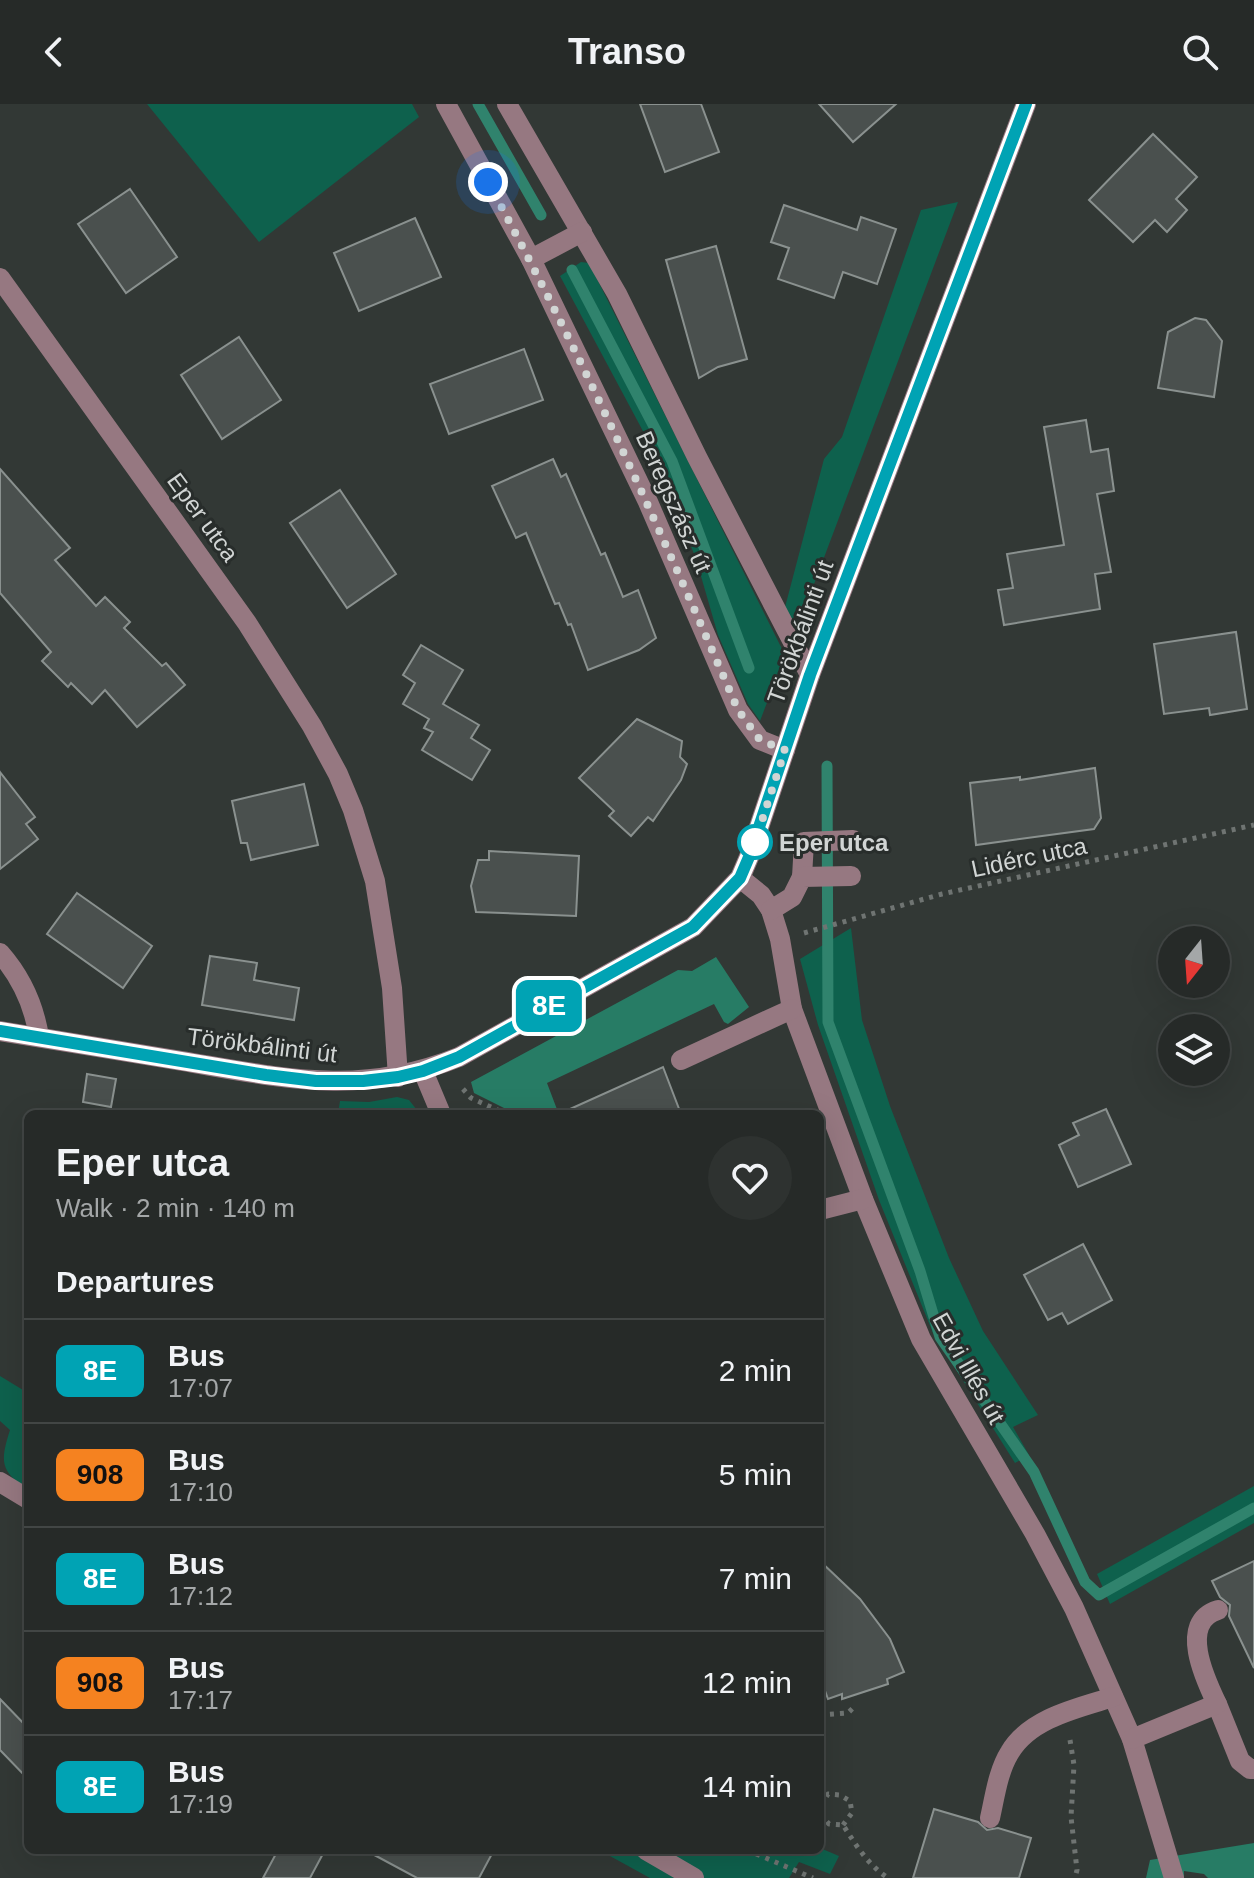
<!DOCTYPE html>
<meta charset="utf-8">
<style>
:root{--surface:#262a28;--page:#2e3230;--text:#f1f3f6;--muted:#a4a7a8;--line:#424645}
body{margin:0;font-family:Helvetica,sans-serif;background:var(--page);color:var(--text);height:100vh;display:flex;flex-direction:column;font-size:30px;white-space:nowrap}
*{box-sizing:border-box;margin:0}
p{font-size:26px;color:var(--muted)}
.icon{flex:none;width:44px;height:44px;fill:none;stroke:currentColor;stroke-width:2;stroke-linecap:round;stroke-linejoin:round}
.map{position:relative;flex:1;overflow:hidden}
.side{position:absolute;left:24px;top:1006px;width:800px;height:744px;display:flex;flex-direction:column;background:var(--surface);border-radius:12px;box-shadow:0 8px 32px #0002,0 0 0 2px var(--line)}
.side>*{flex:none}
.badge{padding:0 16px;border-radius:12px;font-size:28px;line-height:52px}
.needle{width:52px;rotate:197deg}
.controls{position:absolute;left:1158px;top:822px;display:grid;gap:16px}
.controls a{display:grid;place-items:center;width:72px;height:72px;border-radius:50%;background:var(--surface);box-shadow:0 8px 32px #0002,0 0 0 2px var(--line);font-size:40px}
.you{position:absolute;width:40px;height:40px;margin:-20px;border:6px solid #fff;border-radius:50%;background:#1a73e8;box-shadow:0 0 0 12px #1a73e833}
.map>.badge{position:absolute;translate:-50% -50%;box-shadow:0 0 0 4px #fff}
h2{padding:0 32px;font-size:30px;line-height:72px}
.round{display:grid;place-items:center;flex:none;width:84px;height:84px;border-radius:42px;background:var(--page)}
.summary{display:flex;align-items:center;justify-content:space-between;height:136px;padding:0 32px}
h1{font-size:38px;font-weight:700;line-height:60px}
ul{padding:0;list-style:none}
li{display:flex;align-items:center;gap:24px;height:104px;padding:0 32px;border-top:2px solid var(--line)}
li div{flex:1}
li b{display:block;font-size:30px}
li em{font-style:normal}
li .badge{min-width:88px;font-weight:700;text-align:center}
header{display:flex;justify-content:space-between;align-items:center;height:104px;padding:0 32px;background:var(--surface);font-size:36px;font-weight:700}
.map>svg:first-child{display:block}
.green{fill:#0e614d}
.forest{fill:#277c65}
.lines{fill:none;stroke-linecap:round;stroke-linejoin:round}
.stream{stroke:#30836d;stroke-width:11}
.building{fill:#4a504e;stroke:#8a918f;stroke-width:2}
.path{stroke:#6f7472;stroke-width:5;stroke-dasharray:4 6;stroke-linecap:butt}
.minor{stroke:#967881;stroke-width:20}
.line-casing{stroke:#fff;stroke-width:18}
.line{stroke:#00a3b4;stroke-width:12}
.walk{stroke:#d1d5d4;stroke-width:8;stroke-dasharray:0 14.4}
.stop-dot{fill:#fff;stroke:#00a3b4;stroke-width:4}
.labels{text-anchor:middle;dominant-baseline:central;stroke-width:6;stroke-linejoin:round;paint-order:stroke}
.street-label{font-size:24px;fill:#d1d5d4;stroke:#282d2b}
.stop-label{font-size:24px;font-weight:bold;fill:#d1d5d4;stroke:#282d2b;text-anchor:start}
</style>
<header><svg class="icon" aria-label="back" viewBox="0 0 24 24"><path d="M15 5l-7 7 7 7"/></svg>Transo<svg class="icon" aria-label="search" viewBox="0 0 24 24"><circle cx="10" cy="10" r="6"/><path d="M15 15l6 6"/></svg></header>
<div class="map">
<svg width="1254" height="1774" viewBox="0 0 1254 1774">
<rect width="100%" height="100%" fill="#323835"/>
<!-- green -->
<g class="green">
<polygon points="147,0 412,0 419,13 259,138"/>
<polygon points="958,98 805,504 792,517 784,507 824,355 842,333 921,106"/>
<polygon points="581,158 589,159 785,551 760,617 748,600 718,531 696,455 652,344 560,172"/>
<polygon points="851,824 862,916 890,1002 949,1154 983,1227 1038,1311 1013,1323 1029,1351 1015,1359 933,1229 879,1096 818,921 800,855"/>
<polygon points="397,993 409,996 420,1010 338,1010 340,997 369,998"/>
<path d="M 0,1272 L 28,1289 L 28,1385 C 0,1368 0,1357 10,1326 L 0,1317 Z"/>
<polygon points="1254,1382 1254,1419 1110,1500 1097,1470"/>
<polygon points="820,1744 839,1752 830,1770 799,1758 789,1774 650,1774 599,1746 820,1746"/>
</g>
<!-- forest -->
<g class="forest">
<polygon points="716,853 749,903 728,920 724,918 714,900 547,979 558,1008 552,1010 516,1010 474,989 471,978 678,866 692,867"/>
<polygon points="1254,1739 1254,1774 1208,1774 1204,1770 1184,1767 1184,1774 1146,1774 1150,1756"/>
</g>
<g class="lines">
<!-- stream -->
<g class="stream">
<polyline points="478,0 541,111"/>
<polyline points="572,166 672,357 749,564"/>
<polyline points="827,662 828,918 920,1167 940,1233 1034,1368 1085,1478 1099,1491 1254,1404"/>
</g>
</g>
<!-- building -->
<g class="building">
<polygon points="640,0 701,0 719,48 665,68"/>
<polygon points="819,0 896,0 853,38"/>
<polygon points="1153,30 1197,73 1176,95 1187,106 1167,128 1155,116 1133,138 1089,96"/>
<polygon points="130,85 177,153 126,189 78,120"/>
<polygon points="784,101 857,126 861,113 896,125 877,180 843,168 834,194 778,175 789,144 771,138"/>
<polygon points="415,114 441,173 359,207 334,149"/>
<polygon points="716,142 747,255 718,263 699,274 666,156"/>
<polygon points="1195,214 1206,216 1222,237 1214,293 1158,284 1168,228"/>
<polygon points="239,233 281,296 222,335 181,271"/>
<polygon points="524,245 543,296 449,330 430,280"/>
<polygon points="1086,316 1091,348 1108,345 1114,387 1097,390 1111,468 1095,470 1100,505 1004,521 998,486 1013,484 1007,450 1064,441 1044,323"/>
<polygon points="553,355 561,373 566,370 601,451 605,449 623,493 638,486 656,534 639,546 588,566 571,520 568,521 559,499 555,500 526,429 516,434 492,382"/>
<polygon points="0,365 70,444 55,456 96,502 105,493 130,518 124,524 162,562 166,559 185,581 137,623 105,586 92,600 71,579 68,583 42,557 51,548 0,489"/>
<polygon points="340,386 396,470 347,504 290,419"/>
<polygon points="1236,528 1247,605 1210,611 1209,604 1164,610 1154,540"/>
<polygon points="421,541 463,566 443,600 479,621 471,634 490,646 472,676 422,646 433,628 424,624 429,615 403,600 415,579 403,571"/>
<polygon points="637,615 682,637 680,653 687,660 681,676 653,717 648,713 631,732 609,712 614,707 579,674"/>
<polygon points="1095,664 1101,714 1094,725 976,741 970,679 1020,673 1020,676"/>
<polygon points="0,668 35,713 26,720 38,735 0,765"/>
<polygon points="304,680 318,741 251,756 247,739 241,739 232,697"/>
<polygon points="489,747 579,752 576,812 476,808 471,782 478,756 489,756"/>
<polygon points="77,789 152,842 123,884 47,830"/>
<polygon points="210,852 257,859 254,876 299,884 294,916 202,901"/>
<polygon points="663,963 681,1010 559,1010"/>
<polygon points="87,970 116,975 111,1003 83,998"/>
<polygon points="1106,1005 1131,1060 1078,1083 1059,1041 1079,1031 1073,1019"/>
<polygon points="1083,1140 1112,1196 1068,1220 1062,1209 1048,1216 1024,1171"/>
<polygon points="820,1457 860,1495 890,1535 904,1568 887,1575 888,1580 842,1595 842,1590 828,1595 820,1573"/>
<polygon points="1254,1457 1254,1564 1229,1512 1230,1501 1220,1493 1212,1477"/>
<polygon points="0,1595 28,1624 28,1675 0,1646"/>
<polygon points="934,1705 978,1718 987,1726 998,1724 1031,1734 1019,1774 913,1774"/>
<polygon points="278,1746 325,1746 310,1774 263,1774"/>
<polygon points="365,1746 494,1746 479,1774 417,1774"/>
</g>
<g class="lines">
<!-- path -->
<g class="path">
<polyline points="804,829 942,790 1254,721"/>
<polyline points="463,985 471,994 506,1010"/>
<polyline points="820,1611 848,1609 856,1601"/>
<polyline points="1070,1636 1074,1661 1071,1713 1077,1766 1075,1774"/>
<path d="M 820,1700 L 821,1711 L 829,1720 L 843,1721 C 856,1741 867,1760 888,1774"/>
<polyline points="821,1701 828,1690 840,1691 850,1697 852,1709 843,1721"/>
<polyline points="747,1746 813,1774"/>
</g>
<!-- minor -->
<g class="minor">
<polyline points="446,0 531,155 648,398 738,606 760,636 785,646"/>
<polyline points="507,0 617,190 697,353 810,571"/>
<polyline points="531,155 582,128"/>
<polyline points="0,174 247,519 312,622 338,670 353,706 375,777 392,884 398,973"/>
<polyline points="802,773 804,738 853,736"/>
<polyline points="740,774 761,791 771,806 780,835 792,905 863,1095 921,1235 1035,1430 1074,1504 1132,1635 1174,1774"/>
<polyline points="771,806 792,793 802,773 851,772"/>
<path d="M 0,849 C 22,874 34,901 39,933"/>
<path d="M 0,927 C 61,937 121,947 182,957 C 283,974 360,993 459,953 L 693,823 L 740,774 L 749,753 L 810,571 L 1026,0"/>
<polyline points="681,956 792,905"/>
<polyline points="423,967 441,1010"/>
<polyline points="820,1106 863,1095"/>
<polyline points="0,1378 28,1395"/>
<polyline points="1217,1600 1240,1657 1250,1665 1254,1665"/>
<path d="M 1132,1635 L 1217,1600 C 1205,1575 1178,1518 1218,1506"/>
<path d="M 990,1714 C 995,1692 998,1667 1010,1648 C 1030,1614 1078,1604 1113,1593"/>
<polyline points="646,1746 694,1774"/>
</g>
</g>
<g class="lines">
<defs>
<polyline id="line" points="0,927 266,971 316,977 363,977 398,973 423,967 459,953 693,823 740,774 749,753 810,571 1026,0"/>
</defs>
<!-- line casing -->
<use href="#line" class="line-casing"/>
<!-- line -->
<use href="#line" class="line"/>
<!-- walk -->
<path class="walk" d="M 488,78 C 581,249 661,427 738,606 L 760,636 L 785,646 L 755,738"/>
</g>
<!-- markers -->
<circle class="stop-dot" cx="755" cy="738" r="16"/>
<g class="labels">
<!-- street labels -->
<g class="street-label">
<text transform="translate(674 398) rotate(66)">Beregszász út</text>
<text transform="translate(203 413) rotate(54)">Eper utca</text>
<text transform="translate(800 528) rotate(-70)">Törökbálinti út</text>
<text transform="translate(1029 753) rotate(-12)">Lidérc utca</text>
<text transform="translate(262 941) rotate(7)">Törökbálinti út</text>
<text transform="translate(969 1264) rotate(61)">Edvi Illés út</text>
</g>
<!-- stop labels -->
<g class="stop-label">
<text x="779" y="738">Eper utca</text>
</g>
</g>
</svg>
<div class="controls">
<a><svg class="needle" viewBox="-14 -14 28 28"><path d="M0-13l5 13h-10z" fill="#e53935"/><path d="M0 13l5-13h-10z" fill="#a4a7a8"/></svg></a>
<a><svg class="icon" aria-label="layers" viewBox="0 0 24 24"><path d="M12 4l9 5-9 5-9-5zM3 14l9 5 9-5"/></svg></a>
</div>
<div class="you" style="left:488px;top:78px"></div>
<b class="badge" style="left:549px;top:902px;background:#00a3b4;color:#fff">8E</b>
<section class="side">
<div class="summary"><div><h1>Eper utca</h1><p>Walk · 2 min · 140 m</p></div><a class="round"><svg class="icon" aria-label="heart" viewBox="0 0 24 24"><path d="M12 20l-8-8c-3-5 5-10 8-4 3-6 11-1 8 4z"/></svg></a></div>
<h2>Departures</h2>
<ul>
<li><span class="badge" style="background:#00a3b4;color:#fff">8E</span><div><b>Bus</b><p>17:07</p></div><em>2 min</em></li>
<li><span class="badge" style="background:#f58220;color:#111">908</span><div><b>Bus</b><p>17:10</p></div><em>5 min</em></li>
<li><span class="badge" style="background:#00a3b4;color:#fff">8E</span><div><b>Bus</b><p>17:12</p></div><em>7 min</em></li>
<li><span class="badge" style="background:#f58220;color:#111">908</span><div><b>Bus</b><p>17:17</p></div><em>12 min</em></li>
<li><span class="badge" style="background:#00a3b4;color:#fff">8E</span><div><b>Bus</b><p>17:19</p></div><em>14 min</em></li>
</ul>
</section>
</div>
